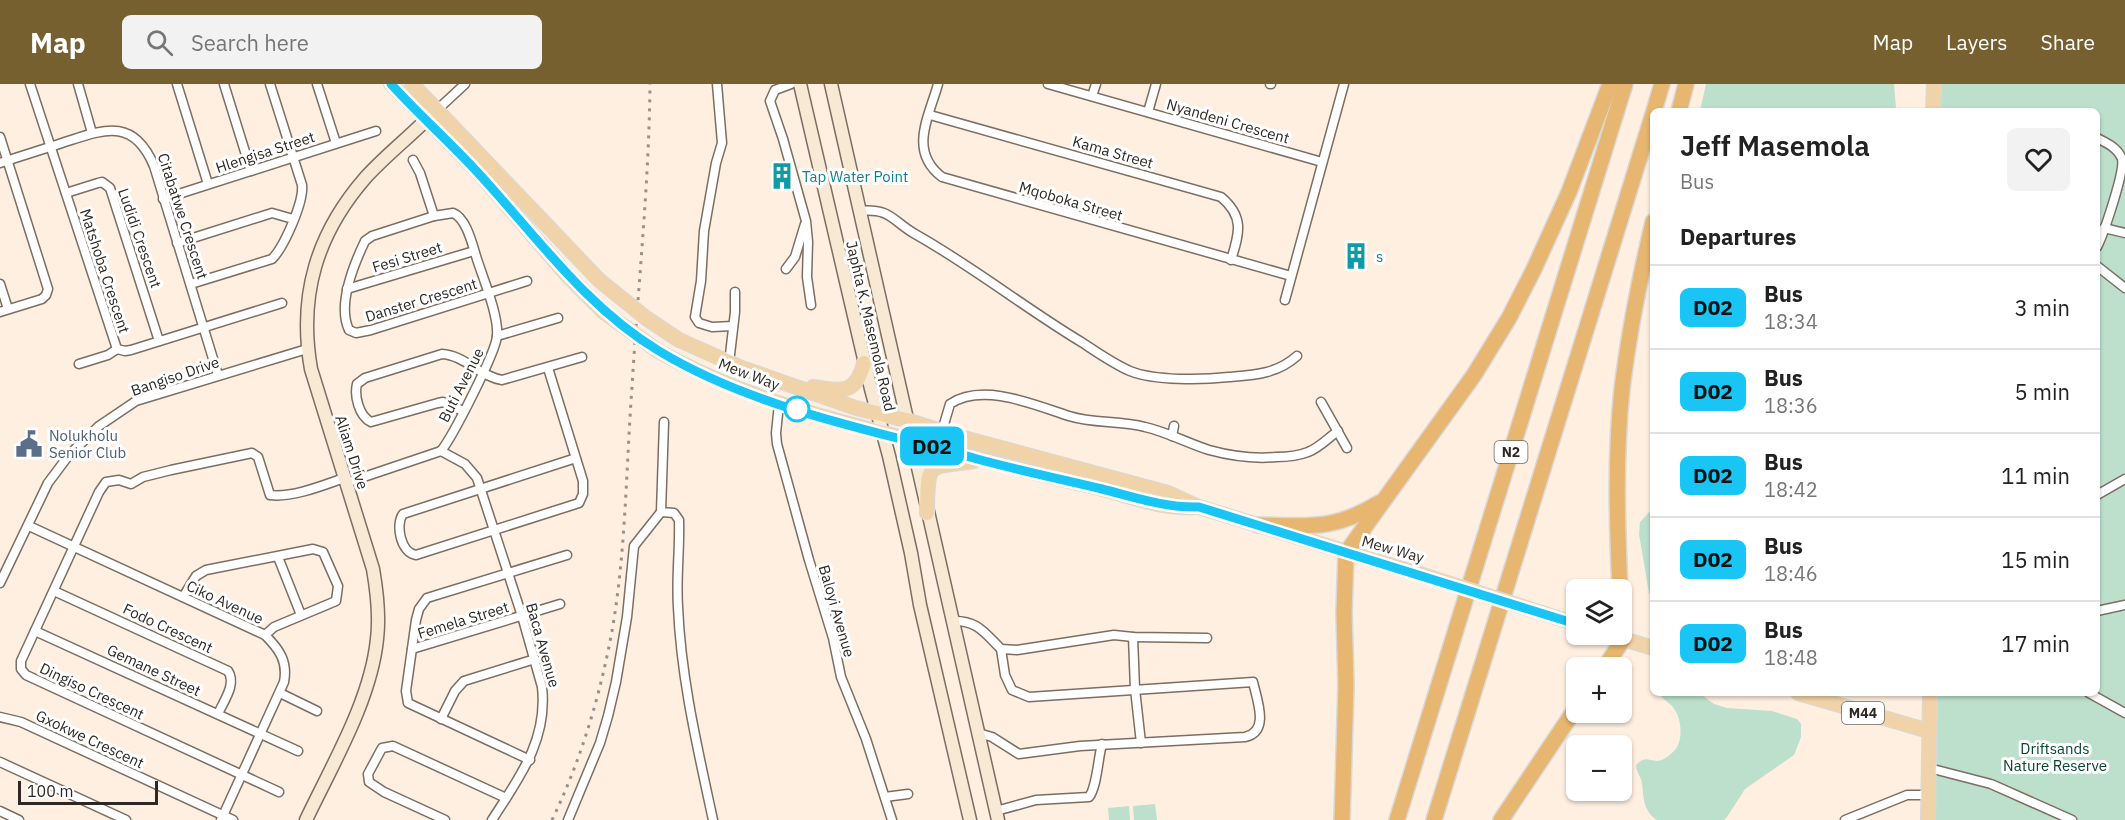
<!DOCTYPE html>
<meta charset="utf-8">
<style>
:root{--surface:#fff;--page:#f2f2f2;--text:#222;--muted:#767676;--line:#e0e0e0;--accent:#776030}
body{margin:0;font-family:"IBM Plex Sans",sans-serif;background:var(--page);color:var(--text);height:100vh;display:flex;flex-direction:column;font-size:22px;white-space:nowrap}
*{box-sizing:border-box;margin:0}
p{font-size:20px;color:var(--muted)}
.icon{flex:none;width:33px;height:33px;fill:none;stroke:currentColor;stroke-width:2;stroke-linecap:round;stroke-linejoin:round}
.map{position:relative;flex:1;overflow:hidden}
.panel{position:absolute;left:1650px;top:24px;width:450px;height:588px;display:flex;flex-direction:column;background:var(--surface);border-radius:9px;box-shadow:0 2px 4px #0004}
.panel>*{flex:none}
.badge{padding:0 12px;border-radius:9px;font-size:21px;line-height:39px}
.buttons{position:absolute;left:1566px;top:495px;display:grid;gap:12px}
.buttons a{display:grid;place-items:center;width:66px;height:66px;border-radius:9px;background:var(--surface);box-shadow:0 2px 4px #0004;font-size:30px}
.scale{position:absolute;left:18px;bottom:15px;width:140px;box-sizing:border-box;padding-left:6px;border:3px solid #2d2823;border-top:0;font-size:16px;line-height:21px;white-space:nowrap;color:#2d2823;-webkit-text-stroke:4px #fff;paint-order:stroke}
.map>.badge{position:absolute;translate:-50% -50%;box-shadow:0 0 0 3px #fff}
h2{padding:0 30px;font-size:22px;line-height:54px}
.round{display:grid;place-items:center;flex:none;width:63px;height:63px;border-radius:9px;background:var(--page)}
.overview{display:flex;align-items:center;justify-content:space-between;height:102px;padding:0 30px}
h1{font-size:28px;font-weight:600;line-height:45px}
ul{padding:0;list-style:none}
li{display:flex;align-items:center;gap:18px;height:84px;padding:0 30px;border-top:2px solid var(--line)}
li div{flex:1}
li b{display:block;font-size:22px}
li em{font-style:normal}
li .badge{min-width:66px;font-weight:700;text-align:center}
header{display:flex;align-items:center;gap:36px;box-sizing:border-box;height:84px;padding:0 30px;background:var(--accent);color:#fff}
header strong{font-size:28px}
nav{display:flex;gap:33px;margin-inline-start:auto;font-size:21px}
.search{width:420px;height:54px;background:var(--page);display:flex;align-items:center;gap:15px;box-sizing:border-box;padding:0 21px;border-radius:9px;color:var(--muted);font-size:22px}
.map>svg:first-child{display:block}
.green{fill:#bde0cd}
.lines{fill:none;stroke-linecap:round;stroke-linejoin:round}
.street-casing{stroke:#7b6e62;stroke-width:11}
.secondary-casing{stroke:#7b6e62;stroke-width:15}
.primary-casing{stroke:#d9d8d7;stroke-width:16}
.highway-casing{stroke:#d9d8d7;stroke-width:18}
.street{stroke:#fff;stroke-width:8}
.secondary{stroke:#f8e9d4;stroke-width:12}
.primary{stroke:#f1d3a9;stroke-width:14}
.highway{stroke:#e7b670;stroke-width:15}
.rail{stroke:#9b9087;stroke-width:3;stroke-dasharray:3 6;stroke-linecap:butt}
.primary-bridge-casing{stroke:#d9d8d7;stroke-width:16;stroke-linecap:butt}
.primary-bridge{stroke:#f1d3a9;stroke-width:14}
.line-casing{stroke:#fff;stroke-width:14}
.line{stroke:#18c5f4;stroke-width:9}
.stop-dot{fill:#fff;stroke:#18c5f4;stroke-width:3}
.labels{text-anchor:middle;dominant-baseline:central;stroke-width:6;stroke-linejoin:round;paint-order:stroke}
.shield{fill:#fff;stroke:#6c6865;stroke-width:1.5}
.shield-label{font-size:14px;font-weight:bold;fill:#2d2823}
.street-label{font-size:15px;fill:#2d2823;stroke:#fff}
.culture-label{font-size:15px;fill:#0d838f;stroke:#fff;text-anchor:start}
.service-label{font-size:15px;fill:#4e5e75;stroke:#fff;text-anchor:start}
.park-label{font-size:15px;fill:#06462e;stroke:#fff}
</style>
<header>
<strong>Map</strong>
<div class="search"><svg class="icon" aria-label="search" viewBox="0 0 24 24"><circle cx="10" cy="10" r="6"/><path d="M15 15l6 6"/></svg>Search here</div>
<nav><a>Map</a><a>Layers</a><a>Share</a></nav>
</header>
<div class="map">
<svg width="2125" height="736" viewBox="0 0 2125 736">
<rect width="100%" height="100%" fill="#feefe1"/>
<!-- green -->
<g class="green">
<polygon points="1706,0 1894,0 1896,24 1895,27 1700,27"/>
<polygon points="1937,0 2125,0 2125,736 1927,736 1928,609 2097,609 2097,27 1936,27"/>
<polygon points="1653,424 1653,515 1649,509 1639,450 1640,438"/>
<path d="M 1659,609 L 1699,609 L 1714,620 L 1727,624 L 1772,627 L 1797,635 L 1801,640 L 1801,653 L 1794,671 L 1745,705 L 1727,733 L 1724,736 L 1657,736 C 1643,727 1644,714 1642,700 C 1642,693 1636,689 1636,681 C 1645,672 1647,676 1657,677 C 1663,677 1670,671 1674,667 C 1684,657 1682,633 1672,622 C 1667,617 1662,615 1659,609 Z"/>
<polygon points="1155,720 1157,736 1134,736 1133,722"/>
<polygon points="1129,722 1130,736 1109,736 1108,724"/>
</g>
<g class="lines">
<defs>
<g id="street">
<polyline points="30,0 117,265 125,267 131,266 282,219"/>
<polyline points="78,0 92,49"/>
<polyline points="177,0 208,100"/>
<polyline points="224,0 251,87"/>
<polyline points="317,0 336,59"/>
<polyline points="717,0 722,59 716,79 704,147 701,197 695,233 699,239 712,243 733,242"/>
<polyline points="791,0 775,6 770,17 783,55 806,137 808,158 807,193 811,221"/>
<path d="M 938,0 C 929,33 908,67 942,93 L 1291,192"/>
<polyline points="1048,0 1322,78"/>
<polyline points="1270,0 1271,0"/>
<polyline points="1092,12 1096,0"/>
<polyline points="437,26 465,0"/>
<polyline points="1148,28 1156,0"/>
<path d="M 930,31 L 1221,113 C 1245,133 1239,150 1231,176"/>
<polyline points="0,53 48,205 46,211 42,215 0,228"/>
<path d="M 2097,54 C 2107,59 2118,64 2122,75 C 2125,87 2104,149 2097,163"/>
<polyline points="413,76 420,89 434,132"/>
<path d="M 0,79 C 21,72 41,66 62,59 C 103,46 133,32 154,82 L 218,291"/>
<polyline points="66,109 98,99 102,98 110,104 159,257"/>
<polyline points="163,115 376,47"/>
<path d="M 859,127 C 891,124 891,136 915,150 C 974,183 1026,225 1083,259 C 1098,269 1114,280 1130,287 C 1155,297 1202,296 1229,293 C 1254,291 1277,290 1297,272"/>
<polyline points="2104,144 2125,149"/>
<polyline points="177,159 272,129 293,135"/>
<polyline points="2097,182 2125,204"/>
<polyline points="786,185 795,173 805,140"/>
<polyline points="0,200 8,225"/>
<path d="M 191,200 L 272,175 C 284,163 304,118 302,101 L 270,0"/>
<polyline points="347,205 474,167"/>
<polyline points="1285,216 1344,0"/>
<polyline points="497,252 558,234"/>
<polyline points="729,279 735,228 735,208"/>
<polyline points="79,280 108,271 117,265"/>
<path d="M 548,284 L 583,397 L 583,410 L 579,419 L 416,471 C 401,469 395,441 403,430 L 576,374"/>
<polyline points="1321,318 1347,364"/>
<polyline points="779,320 776,349 777,360 809,476 833,554 841,593 866,655 892,736"/>
<path d="M 463,327 L 443,318 L 438,319 L 371,338 C 359,332 354,312 357,300 L 365,294 L 442,270 C 464,271 481,293 502,296 L 582,273"/>
<path d="M 664,338 L 661,428 L 674,429 L 679,436 C 680,465 676,494 678,523 C 681,595 698,666 713,736"/>
<path d="M 942,347 L 950,320 C 983,298 1035,321 1069,332 C 1094,340 1119,336 1145,343 C 1167,348 1187,359 1209,366 C 1231,372 1254,375 1276,373 C 1287,373 1298,372 1308,368 C 1319,364 1328,354 1338,347"/>
<polyline points="1172,352 1174,342"/>
<path d="M 441,367 C 453,352 496,268 497,252 C 499,231 482,192 476,172 C 472,159 466,134 453,129 L 434,132 L 372,152 L 365,157 C 354,180 337,221 349,246 L 356,249 L 371,246 L 527,197"/>
<path d="M 441,367 L 465,380 L 477,394 L 522,532 L 542,603 C 548,656 519,694 492,736"/>
<polyline points="346,399 441,367"/>
<polyline points="2097,411 2125,395"/>
<path d="M 29,442 L 265,551 C 279,565 288,577 284,598 L 221,736"/>
<polyline points="278,473 301,531"/>
<polyline points="0,499 48,399 69,371 99,342 136,317 307,265"/>
<path d="M 54,507 L 228,587 C 237,600 223,618 218,630"/>
<polyline points="183,513 196,492 206,486 313,465 323,468 338,502 336,517 274,543 265,551"/>
<polyline points="2097,527 2125,521"/>
<path d="M 952,537 C 977,536 984,548 1001,565 L 1017,566 L 1114,551 L 1133,553 L 1207,554"/>
<polyline points="35,547 298,667"/>
<polyline points="1133,553 1135,605 1141,659"/>
<polyline points="412,565 560,520"/>
<polyline points="280,609 317,627"/>
<polyline points="2089,609 2125,629"/>
<polyline points="0,633 21,638 233,736"/>
<polyline points="441,635 455,607 464,597 535,575"/>
<path d="M 978,649 L 992,653 L 1019,670 L 1080,662 L 1245,653 C 1270,648 1257,616 1253,598 L 1029,613 L 1012,606 L 1005,591 L 1001,565"/>
<polyline points="530,676 408,619 406,607 416,536 419,525 427,514 567,471"/>
<polyline points="0,678 126,736"/>
<polyline points="1929,684 1991,700 2072,736"/>
<path d="M 279,708 L 26,591 L 21,585 L 21,577 L 99,408 L 106,398 L 119,396 L 131,400 L 143,393 L 171,386 L 252,369 L 258,373 L 270,411 C 292,414 324,401 344,394"/>
<polyline points="885,713 908,710"/>
<polyline points="0,727 19,736"/>
<path d="M 996,727 L 1036,716 L 1089,713 C 1097,703 1098,674 1102,660"/>
<polyline points="445,736 384,708 369,698 368,690 382,664 393,662 506,714"/>
<polyline points="568,736 600,659 608,632 616,598 627,533 634,462 661,428"/>
<polyline points="1845,736 1907,711 1928,711"/>
</g>
<g id="secondary">
<polyline points="800,0 871,305 889,372 911,469 920,521 970,736"/>
<polyline points="831,0 998,736"/>
<path d="M 306,736 C 332,681 371,616 377,555 C 380,531 377,508 373,485 L 311,285 C 298,211 317,149 366,93 C 387,70 412,51 433,29"/>
</g>
<g id="primary">
<polyline points="391,0 479,89 568,192 604,228"/>
<polyline points="412,0 599,196"/>
<polyline points="1933,27 1934,0"/>
<polyline points="679,256 742,284 856,324 906,336 960,353 1168,409 1199,423 1432,494"/>
<path d="M 675,276 C 753,316 827,335 911,356 C 970,371 1028,388 1087,401 C 1122,409 1158,425 1194,423"/>
<path d="M 813,303 C 842,308 856,310 864,279"/>
<path d="M 927,429 C 928,377 925,384 974,377"/>
<polyline points="1542,529 1576,540"/>
<polyline points="1607,550 1653,564"/>
<polyline points="1798,609 1929,647"/>
<polyline points="1928,736 1930,609"/>
</g>
<g id="highway">
<polyline points="1654,27 1662,0"/>
<polyline points="1679,27 1686,0"/>
<path d="M 1258,441 C 1308,442 1333,447 1379,419"/>
<path d="M 1620,506 C 1617,439 1615,371 1622,305 C 1629,248 1640,193 1653,138"/>
<polyline points="1604,584 1623,556 1622,532"/>
<polyline points="1342,736 1346,601 1344,529 1346,469 1474,291 1509,234 1534,185 1569,108 1610,0"/>
<polyline points="1397,736 1625,0"/>
<polyline points="1434,736 1653,30"/>
<polyline points="1501,736 1576,624"/>
</g>
</defs>
<!-- street casing -->
<use href="#street" class="street-casing"/>
<!-- secondary casing -->
<use href="#secondary" class="secondary-casing"/>
<!-- primary casing -->
<use href="#primary" class="primary-casing"/>
<!-- highway casing -->
<use href="#highway" class="highway-casing"/>
<!-- street -->
<use href="#street" class="street"/>
<!-- secondary -->
<use href="#secondary" class="secondary"/>
<!-- primary -->
<use href="#primary" class="primary"/>
<!-- highway -->
<use href="#highway" class="highway"/>
<!-- rail -->
<path class="rail" d="M 552,736 C 581,676 600,612 612,547 C 626,467 626,384 632,303 C 638,202 649,101 650,0"/>
<defs>
<g id="primary-bridge">
<polyline points="599,196 646,234 679,256"/>
<polyline points="604,228 658,267 675,276"/>
<polyline points="1432,494 1542,529"/>
</g>
</defs>
<!-- primary-bridge casing -->
<use href="#primary-bridge" class="primary-bridge-casing"/>
<!-- primary-bridge -->
<use href="#primary-bridge" class="primary-bridge"/>
</g>
<g class="lines">
<defs>
<path id="line" d="M 391,0 C 419,31 452,60 480,91 C 537,153 586,223 659,267 C 755,325 870,345 977,375 C 1018,386 1060,395 1102,405 C 1134,413 1165,424 1199,423 L 1576,540"/>
</defs>
<!-- line casing -->
<use href="#line" class="line-casing"/>
<!-- line -->
<use href="#line" class="line"/>
</g>
<!-- icons -->
<defs>
<symbol id="building-bare" viewBox="-9 -9 18 18"><path d="M-4-6H4V6H1V3H-1V6H-4ZM-2.5-4.3h1.7v1.8h-1.7ZM.8-4.3h1.7v1.8H.8ZM-2.5-1h1.7V.8h-1.7ZM.8-1h1.7V.8H.8Z" fill="#0f9aa8" stroke="#fff" stroke-width="2.5" paint-order="stroke"/></symbol>
<symbol id="civic-bare" viewBox="-9 -9 18 18"><path d="M-.6-6.5H3V-4.5H.6V-3L4-1V1h2V6H-6V1h2V-1L-.6-3ZM-1.2 2.5V6h2.4V2.5Z" fill="#5c6f8a" stroke="#fff" stroke-width="2.5" paint-order="stroke"/></symbol>
</defs>
<g fill-rule="evenodd">
<use href="#building-bare" x="763" y="73" width="38" height="38"/>
<use href="#building-bare" x="1337" y="153" width="38" height="38"/>
<use href="#civic-bare" x="10" y="341" width="38" height="38"/>
</g>
<!-- markers -->
<circle class="stop-dot" cx="797" cy="325" r="12"/>
<g class="labels">
<!-- shield labels -->
<g class="shield">
<rect x="1494.5" y="357" width="33" height="22" rx="4.5"/>
<rect x="1842" y="618" width="42" height="22" rx="4.5"/>
</g>
<g class="shield-label">
<text x="1511" y="368">N2</text>
<text x="1863" y="629">M44</text>
</g>
<!-- street labels -->
<g class="street-label">
<text transform="translate(1228 37) rotate(16)">Nyandeni Crescent</text>
<text transform="translate(265 68) rotate(-18)">Hlengisa Street</text>
<text transform="translate(1113 68) rotate(16)">Kama Street</text>
<text transform="translate(1071 117) rotate(16)">Mqoboka Street</text>
<text transform="translate(183 132) rotate(72)">Citabatwe Crescent</text>
<text transform="translate(140 154) rotate(71)">Ludidi Crescent</text>
<text transform="translate(407 173) rotate(-17)">Fesi Street</text>
<text transform="translate(105 187) rotate(72)">Matshoba Crescent</text>
<text transform="translate(421 216) rotate(-17)">Danster Crescent</text>
<text transform="translate(871 242) rotate(77)">Japhta K. Masemola Road</text>
<text transform="translate(749 290) rotate(21)">Mew Way</text>
<text transform="translate(175 292) rotate(-19)">Bangiso Drive</text>
<text transform="translate(461 301) rotate(-63)">Buti Avenue</text>
<text transform="translate(352 368) rotate(72)">Aliam Drive</text>
<text transform="translate(1393 465) rotate(16)">Mew Way</text>
<text transform="translate(225 518) rotate(25)">Ciko Avenue</text>
<text transform="translate(837 527) rotate(74)">Baloyi Avenue</text>
<text transform="translate(463 536) rotate(-17)">Femela Street</text>
<text transform="translate(168 544) rotate(25)">Fodo Crescent</text>
<text transform="translate(543 561) rotate(74)">Baca Avenue</text>
<text transform="translate(154 586) rotate(25)">Gemane Street</text>
<text transform="translate(92 607) rotate(25)">Dingiso Crescent</text>
<text transform="translate(90 655) rotate(25)">Gxokwe Crescent</text>
</g>
<!-- culture labels -->
<g class="culture-label">
<text x="802" y="92">Tap Water Point</text>
<text x="1376" y="172">s</text>
</g>
<!-- service labels -->
<g class="service-label">
<text x="49" y="351">Nolukholu<tspan x="49" dy="17">Senior Club</tspan></text>
</g>
<!-- park labels -->
<g class="park-label">
<text x="2055" y="664">Driftsands<tspan x="2055" dy="17">Nature Reserve</tspan></text>
</g>
</g>
</svg>
<div class="buttons">
<a><svg class="icon" aria-label="layers" viewBox="0 0 24 24"><path d="M12 4l9 5-9 5-9-5zM3 14l9 5 9-5"/></svg></a>
<a>+</a>
<a>−</a>
</div>
<div class="scale">100 m</div>
<b class="badge" style="left:932px;top:362px;background:#18c5f4;color:#111">D02</b>
<section class="panel">
<div class="overview"><div><h1>Jeff Masemola</h1><p>Bus</p></div><a class="round"><svg class="icon" aria-label="heart" viewBox="0 0 24 24"><path d="M12 20l-8-8c-3-5 5-10 8-4 3-6 11-1 8 4z"/></svg></a></div>
<h2>Departures</h2>
<ul>
<li><span class="badge" style="background:#18c5f4;color:#111">D02</span><div><b>Bus</b><p>18:34</p></div><em>3 min</em></li>
<li><span class="badge" style="background:#18c5f4;color:#111">D02</span><div><b>Bus</b><p>18:36</p></div><em>5 min</em></li>
<li><span class="badge" style="background:#18c5f4;color:#111">D02</span><div><b>Bus</b><p>18:42</p></div><em>11 min</em></li>
<li><span class="badge" style="background:#18c5f4;color:#111">D02</span><div><b>Bus</b><p>18:46</p></div><em>15 min</em></li>
<li><span class="badge" style="background:#18c5f4;color:#111">D02</span><div><b>Bus</b><p>18:48</p></div><em>17 min</em></li>
</ul>
</section>
</div>
